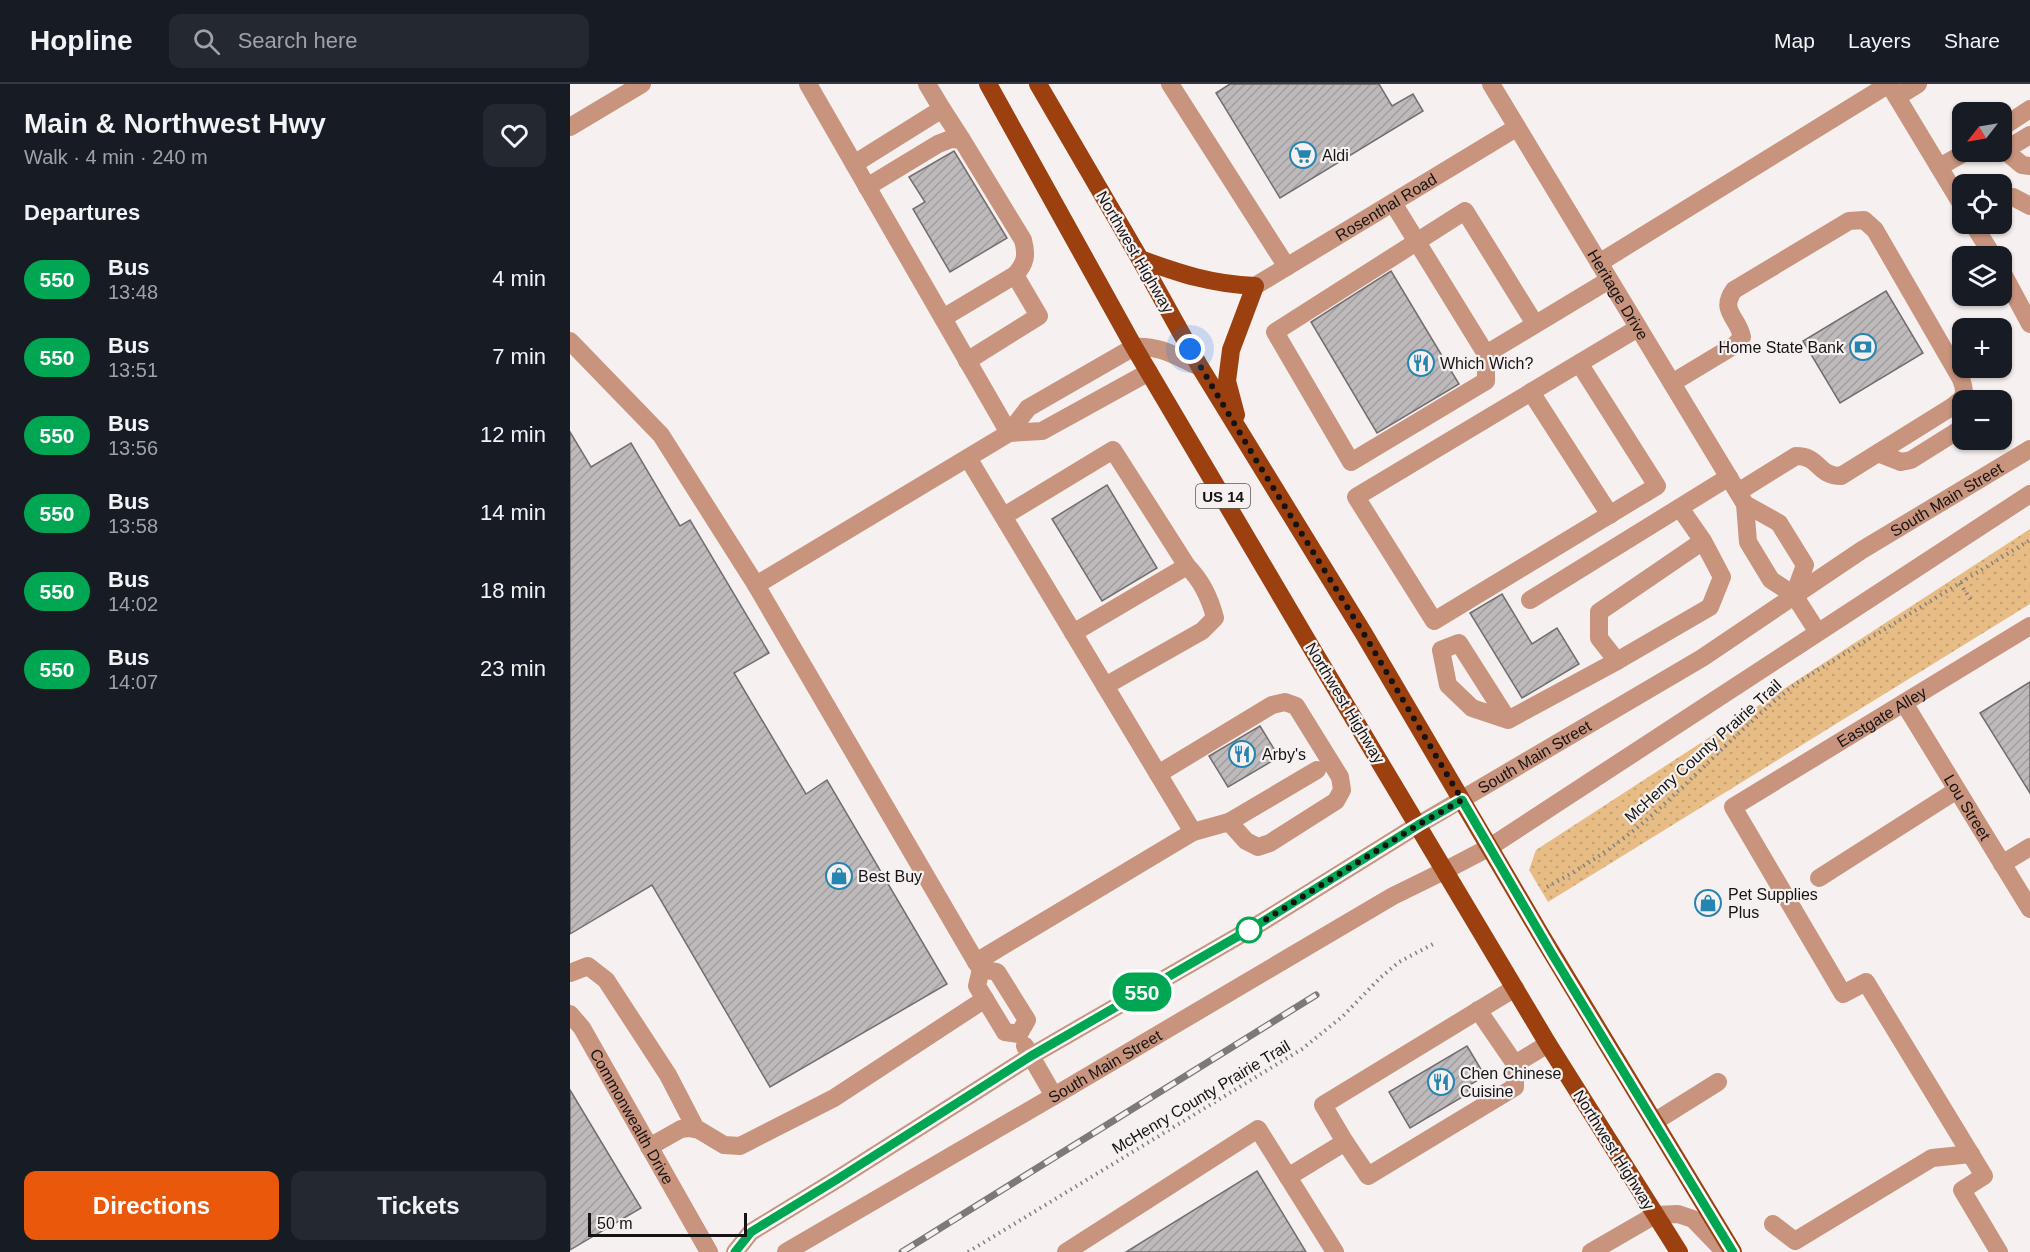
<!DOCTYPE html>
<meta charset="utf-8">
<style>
:root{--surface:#171b24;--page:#242831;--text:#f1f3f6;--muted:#9ea1a6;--line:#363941;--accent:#ea580c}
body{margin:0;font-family:Helvetica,sans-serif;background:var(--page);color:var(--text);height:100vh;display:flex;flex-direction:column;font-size:22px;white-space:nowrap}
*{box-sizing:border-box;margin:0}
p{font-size:20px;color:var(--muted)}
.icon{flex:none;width:33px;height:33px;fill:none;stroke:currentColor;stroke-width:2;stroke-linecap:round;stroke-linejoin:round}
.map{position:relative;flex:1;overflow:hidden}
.panel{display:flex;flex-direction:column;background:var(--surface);width:570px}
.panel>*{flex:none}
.badge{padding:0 12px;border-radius:20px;font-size:21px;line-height:39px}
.needle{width:39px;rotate:239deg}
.fabs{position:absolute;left:1382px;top:18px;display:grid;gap:12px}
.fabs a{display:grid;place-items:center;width:60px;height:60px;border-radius:12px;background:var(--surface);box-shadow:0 2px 4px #0004;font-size:30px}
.scale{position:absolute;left:18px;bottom:15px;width:159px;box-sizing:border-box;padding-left:6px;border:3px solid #151313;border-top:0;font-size:16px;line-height:21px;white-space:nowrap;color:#151313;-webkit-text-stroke:4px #f6f0f0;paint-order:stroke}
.you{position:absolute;width:30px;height:30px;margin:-15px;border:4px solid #fff;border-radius:50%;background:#1a73e8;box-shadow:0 0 0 9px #1a73e833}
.map>.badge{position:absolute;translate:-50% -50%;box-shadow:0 0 0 3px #fff}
h2{padding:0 24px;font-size:22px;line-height:54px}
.round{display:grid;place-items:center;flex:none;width:63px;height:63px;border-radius:12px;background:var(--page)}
.headline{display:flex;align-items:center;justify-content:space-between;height:102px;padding:0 24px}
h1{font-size:28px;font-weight:700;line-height:45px}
.action{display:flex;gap:12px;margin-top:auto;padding:12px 24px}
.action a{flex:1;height:69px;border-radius:12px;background:var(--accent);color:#fff;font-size:24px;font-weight:700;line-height:69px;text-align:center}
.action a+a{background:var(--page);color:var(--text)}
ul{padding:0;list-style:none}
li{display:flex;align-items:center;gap:18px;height:78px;padding:0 24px}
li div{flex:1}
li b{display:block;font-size:22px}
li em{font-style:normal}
li .badge{min-width:66px;font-weight:700;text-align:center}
header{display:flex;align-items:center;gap:36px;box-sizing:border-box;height:84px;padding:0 30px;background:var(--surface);border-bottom:2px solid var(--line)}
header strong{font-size:28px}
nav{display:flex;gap:33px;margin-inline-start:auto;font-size:21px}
.search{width:420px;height:54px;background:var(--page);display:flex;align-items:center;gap:15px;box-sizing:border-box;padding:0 21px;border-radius:12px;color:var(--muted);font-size:22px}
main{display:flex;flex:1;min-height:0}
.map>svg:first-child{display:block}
.grass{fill:url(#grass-dots)}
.building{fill:url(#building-hatch);stroke:#726e70;stroke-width:1.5}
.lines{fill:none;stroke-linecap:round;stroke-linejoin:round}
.path{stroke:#837f7f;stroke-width:4;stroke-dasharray:1.5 4.5;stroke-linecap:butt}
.minor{stroke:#c8947d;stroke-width:18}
.major{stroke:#9b400e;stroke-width:18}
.rail-casing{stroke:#7d7979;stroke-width:7}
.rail{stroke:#f6f0f0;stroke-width:4.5;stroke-dasharray:14;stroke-linecap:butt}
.line-casing{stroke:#fff;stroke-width:14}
.line{stroke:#00a651;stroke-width:9}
.walk{stroke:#151313;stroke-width:6;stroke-dasharray:0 10.8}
.stop-dot{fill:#fff;stroke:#00a651;stroke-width:3}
.labels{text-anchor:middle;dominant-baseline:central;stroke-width:4.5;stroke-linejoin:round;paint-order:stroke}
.shield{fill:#f6f0f0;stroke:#585555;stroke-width:1.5}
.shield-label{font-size:15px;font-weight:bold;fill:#151313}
.poi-label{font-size:16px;fill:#151313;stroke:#f6f0f0;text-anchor:start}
.street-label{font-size:16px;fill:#151313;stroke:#f6f0f0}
</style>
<header>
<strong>Hopline</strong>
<div class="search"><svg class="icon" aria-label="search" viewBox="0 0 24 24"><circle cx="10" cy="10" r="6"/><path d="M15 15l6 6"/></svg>Search here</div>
<nav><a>Map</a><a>Layers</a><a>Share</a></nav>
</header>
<main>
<section class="panel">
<div class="headline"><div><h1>Main &amp; Northwest Hwy</h1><p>Walk · 4 min · 240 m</p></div><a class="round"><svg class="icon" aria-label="heart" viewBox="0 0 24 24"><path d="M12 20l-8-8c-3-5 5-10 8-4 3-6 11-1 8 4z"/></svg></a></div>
<h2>Departures</h2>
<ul>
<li><span class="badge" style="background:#00a651;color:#fff">550</span><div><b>Bus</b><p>13:48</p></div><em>4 min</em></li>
<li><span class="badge" style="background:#00a651;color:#fff">550</span><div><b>Bus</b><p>13:51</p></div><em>7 min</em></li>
<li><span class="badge" style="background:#00a651;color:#fff">550</span><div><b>Bus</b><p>13:56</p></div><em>12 min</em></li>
<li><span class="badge" style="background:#00a651;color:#fff">550</span><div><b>Bus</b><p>13:58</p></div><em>14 min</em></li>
<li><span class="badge" style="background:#00a651;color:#fff">550</span><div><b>Bus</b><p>14:02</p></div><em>18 min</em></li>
<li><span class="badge" style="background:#00a651;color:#fff">550</span><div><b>Bus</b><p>14:07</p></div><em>23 min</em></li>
</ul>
<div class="action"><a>Directions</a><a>Tickets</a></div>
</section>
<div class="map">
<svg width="1460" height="1168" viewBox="0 0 1460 1168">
<defs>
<pattern id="grass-dots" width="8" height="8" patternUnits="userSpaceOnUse" patternTransform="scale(1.5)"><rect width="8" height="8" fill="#e7bc85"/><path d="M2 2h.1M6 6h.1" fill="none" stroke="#c5a172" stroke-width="1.8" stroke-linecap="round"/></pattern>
<pattern id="building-hatch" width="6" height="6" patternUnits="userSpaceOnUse" patternTransform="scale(1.5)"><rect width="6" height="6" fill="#beb9bb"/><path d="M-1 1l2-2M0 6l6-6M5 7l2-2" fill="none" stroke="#a29ea0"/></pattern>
</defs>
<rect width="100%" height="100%" fill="#f6f0f0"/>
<!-- grass -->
<polygon class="grass" points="1460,445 1460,520 978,818 959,786 966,766"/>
<!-- building -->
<g class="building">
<polygon points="660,0 809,0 822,22 843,10 853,27 710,114 646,9"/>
<polygon points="384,67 437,154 380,188 343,125 355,118 339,93"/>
<polygon points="821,187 889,300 807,349 741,238"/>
<polygon points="1316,207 1353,269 1270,319 1233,257"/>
<polygon points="0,348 21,383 61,359 110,442 120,436 199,569 164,589 236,710 257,696 377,900 200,1003 82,801 0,850"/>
<polygon points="537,401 587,484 532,517 482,435"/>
<polygon points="932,510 962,560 987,544 1009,580 952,614 900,529"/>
<polygon points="1460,598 1460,709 1410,629"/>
<polygon points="690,642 709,673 658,703 639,672"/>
<polygon points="897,962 915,992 896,1003 899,1009 840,1044 819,1008"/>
<polygon points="0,1006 71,1124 0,1166"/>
<polygon points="687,1087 736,1168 556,1168"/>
</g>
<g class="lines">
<!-- path -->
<g class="path">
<polyline points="1390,499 1401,516"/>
<path d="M 977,803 C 1012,784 1045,763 1075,737 C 1127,692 1173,641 1227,599 L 1460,456"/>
<polyline points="398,1168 732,965 772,933 810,894 829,878 863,860"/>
</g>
<!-- minor -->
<g class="minor">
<polyline points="238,0 439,349"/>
<polyline points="600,0 717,183"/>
<path id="s1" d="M 921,0 L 1175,420 L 1209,439 L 1235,481 L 1224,511"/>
<polyline points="1319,0 1392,121"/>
<polyline points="1327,13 1348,0"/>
<polyline points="372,25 392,56"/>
<polyline points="0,43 72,0"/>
<polyline points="1431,44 1460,25"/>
<polyline points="1431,64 1440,63 1460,51"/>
<polyline points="1433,65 1452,81 1460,82"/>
<polyline points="284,80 372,25 357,0"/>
<polyline points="1369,83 1396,68"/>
<path d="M 297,103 L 368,60 L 381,55 L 392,56 L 453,156 C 457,171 456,179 445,191"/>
<polyline points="1431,116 1443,113 1460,122"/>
<polyline points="823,119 916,270 1039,196"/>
<polyline points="1403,140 1423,172"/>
<polyline points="1029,179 1319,0"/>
<polyline points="1431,186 1460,240"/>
<path id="s2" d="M 685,202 L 946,44"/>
<polyline points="373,234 445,191 469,232 397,277"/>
<polyline points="0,257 91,351 186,501 406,878 411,885 427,888 457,936 449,950"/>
<polyline points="916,270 916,297 781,378 705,248 895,127 965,240"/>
<polyline points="1009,279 1087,402 864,537 786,413 1068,244"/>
<path d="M 1102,299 L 1165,261 L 1172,253 C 1168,233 1149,227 1164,206 L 1279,137 L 1294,136 L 1305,146 L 1391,295 C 1397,311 1394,315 1380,324 L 1271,392 C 1247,392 1250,372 1226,372 L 1168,408"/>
<polyline points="961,308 1040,431"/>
<polyline points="439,349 472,347 579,288"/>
<polyline points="1308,369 1331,378 1341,376 1392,344"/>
<polyline points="398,374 623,748 406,878"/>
<polyline points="1175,420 1178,458 1201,496 1224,511 1247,547"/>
<polyline points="1110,424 1133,457 1152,493 1140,523 1047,577 1029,554 1029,528 1133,457"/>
<path d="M 434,432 L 543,366 L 617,482 C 631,496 640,514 645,534 L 632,547 L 535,602"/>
<path d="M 186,501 L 439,349 L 458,324 L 564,263 C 590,261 607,273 630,283"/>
<polyline points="960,516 1159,393"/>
<polyline points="503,549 617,482"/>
<path id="s3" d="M 1334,619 L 1460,825"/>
<polyline points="938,636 902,624 878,601 871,566 889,559 938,636 1047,577"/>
<polyline points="588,690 702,621 715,618 726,622 770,693 772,706 766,717 700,759 688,763 676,757 659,738"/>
<polyline points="623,748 659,738 747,686"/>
<polyline points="1432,780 1460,763"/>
<polyline points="1249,794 1387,706"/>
<polyline points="411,885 407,902 435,948 449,950"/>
<polyline points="0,889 18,882 36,896 98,991 126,1045"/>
<path id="s4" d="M 0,930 L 12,944 L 139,1168"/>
<polyline points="455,962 484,1012"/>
<polyline points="945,980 978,960"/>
<polyline points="1084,1038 1148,998"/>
<polyline points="775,1058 798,1092 945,1003 945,980 908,926"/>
<polyline points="79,1063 111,1045 119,1044 129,1046 154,1061 170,1062 264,1014 415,915"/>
<polyline points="718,1093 775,1058 753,1021 945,904"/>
<polyline points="1203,1140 1225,1157 1362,1074 1401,1070"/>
<path id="s5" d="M 165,1168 L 181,1148 L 266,1096 L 461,972 L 684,843 L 848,741 L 1132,574 L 1292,466 L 1460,365"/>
<path id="s6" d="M 216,1168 L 484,1012 L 823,812 L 876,786 L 920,763 L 1460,410"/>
<polyline points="496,1168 688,1045 765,1168"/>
<polyline points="1021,1168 1085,1131 1108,1130 1123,1135 1155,1168"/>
<path id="s7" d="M 1429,1168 L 1392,1106 L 1414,1092 L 1296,898 L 1273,910 L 1163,723 L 1460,542"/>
</g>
<!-- major -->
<g class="major">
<polyline points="418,0 564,263 741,563 978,960 1109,1168"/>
<polyline points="468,0 570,175 630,283 794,550 971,851 1163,1168"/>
<path d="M 570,175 C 611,190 642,200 685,202 L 661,266 L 657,297 L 666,331"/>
</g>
<defs>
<polyline id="rail" points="332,1168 746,911"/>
</defs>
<!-- rail casing -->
<use href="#rail" class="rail-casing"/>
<!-- rail -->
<use href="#rail" class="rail"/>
</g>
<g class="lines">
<defs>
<polyline id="line" points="165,1168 181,1148 266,1096 461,972 684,843 848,741 892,716 982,870 1163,1168"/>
</defs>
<!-- line casing -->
<use href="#line" class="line-casing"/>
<!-- line -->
<use href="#line" class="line"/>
<!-- walk -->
<polyline class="walk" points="620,265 686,376 794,550 892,716 848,741 679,846"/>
</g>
<!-- icons -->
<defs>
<symbol id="supermarket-ring" viewBox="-11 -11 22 22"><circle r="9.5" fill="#f6f0f0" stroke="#2584b0" stroke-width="1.5"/><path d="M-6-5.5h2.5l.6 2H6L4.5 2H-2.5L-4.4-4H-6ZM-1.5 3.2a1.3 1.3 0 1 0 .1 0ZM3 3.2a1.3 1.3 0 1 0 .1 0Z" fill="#2584b0"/></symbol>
<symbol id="bank-ring" viewBox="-11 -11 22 22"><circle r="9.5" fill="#f6f0f0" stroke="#2584b0" stroke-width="1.5"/><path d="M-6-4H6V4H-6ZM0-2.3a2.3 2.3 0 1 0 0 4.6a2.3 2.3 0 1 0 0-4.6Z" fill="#2584b0"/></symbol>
<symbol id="restaurant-ring" viewBox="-11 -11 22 22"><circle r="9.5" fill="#f6f0f0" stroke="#2584b0" stroke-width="1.5"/><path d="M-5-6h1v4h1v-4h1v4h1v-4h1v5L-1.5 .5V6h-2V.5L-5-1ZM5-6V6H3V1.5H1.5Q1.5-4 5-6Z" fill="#2584b0"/></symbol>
<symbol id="shop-ring" viewBox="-11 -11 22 22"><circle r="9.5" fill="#f6f0f0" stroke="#2584b0" stroke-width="1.5"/><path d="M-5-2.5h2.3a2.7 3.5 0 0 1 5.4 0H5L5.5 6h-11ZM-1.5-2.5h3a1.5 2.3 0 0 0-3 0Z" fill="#2584b0"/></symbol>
</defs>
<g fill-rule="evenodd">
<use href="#supermarket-ring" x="718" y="56" width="30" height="30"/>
<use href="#bank-ring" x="1278" y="248" width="30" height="30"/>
<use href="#restaurant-ring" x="836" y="264" width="30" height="30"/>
<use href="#restaurant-ring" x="657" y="655" width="30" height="30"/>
<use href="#shop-ring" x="254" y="777" width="30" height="30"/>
<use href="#shop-ring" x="1123" y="804" width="30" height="30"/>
<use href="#restaurant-ring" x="856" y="983" width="30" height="30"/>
</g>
<!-- markers -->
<circle class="stop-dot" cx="679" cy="846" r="12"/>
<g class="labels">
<!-- shield labels -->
<rect class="shield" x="626" y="400" width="54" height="24" rx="4.5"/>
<g class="shield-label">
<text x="653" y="412">US 14</text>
</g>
<!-- poi labels -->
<g class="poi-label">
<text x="752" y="71">Aldi</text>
<text x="1274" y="263" text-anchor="end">Home State Bank</text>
<text x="870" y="279">Which Wich?</text>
<text x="692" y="670">Arby's</text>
<text x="288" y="792">Best Buy</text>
<text x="1158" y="810">Pet Supplies<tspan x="1158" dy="18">Plus</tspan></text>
<text x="890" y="989">Chen Chinese<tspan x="890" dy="18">Cuisine</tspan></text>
</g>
<!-- street labels -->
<g class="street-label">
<text stroke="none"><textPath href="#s2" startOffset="153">Rosenthal Road</textPath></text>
<text transform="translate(565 168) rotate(60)">Northwest Highway</text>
<text stroke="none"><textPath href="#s1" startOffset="246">Heritage Drive</textPath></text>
<text stroke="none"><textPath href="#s5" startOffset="1428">South Main Street</textPath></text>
<text transform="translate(775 619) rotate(59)">Northwest Highway</text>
<text stroke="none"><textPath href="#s7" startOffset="742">Eastgate Alley</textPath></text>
<text transform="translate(1133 667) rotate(-42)">McHenry County Prairie Trail</text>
<text stroke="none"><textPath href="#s5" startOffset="942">South Main Street</textPath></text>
<text stroke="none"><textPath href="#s3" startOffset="122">Lou Street</textPath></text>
<text stroke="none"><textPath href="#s6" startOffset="369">South Main Street</textPath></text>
<text transform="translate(631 1013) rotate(-31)">McHenry County Prairie Trail</text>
<text stroke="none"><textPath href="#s4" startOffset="120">Commonwealth Drive</textPath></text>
<text transform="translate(1044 1066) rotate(58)">Northwest Highway</text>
</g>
</g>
</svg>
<div class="fabs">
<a><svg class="needle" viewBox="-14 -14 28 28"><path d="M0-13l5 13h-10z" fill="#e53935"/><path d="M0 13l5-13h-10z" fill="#9ea1a6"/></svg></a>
<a><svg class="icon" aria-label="locate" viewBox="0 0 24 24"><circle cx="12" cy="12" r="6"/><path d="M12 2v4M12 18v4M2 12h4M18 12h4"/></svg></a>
<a><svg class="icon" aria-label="layers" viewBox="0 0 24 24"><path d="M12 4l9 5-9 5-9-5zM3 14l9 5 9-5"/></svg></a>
<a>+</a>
<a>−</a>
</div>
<div class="scale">50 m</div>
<div class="you" style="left:620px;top:265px"></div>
<b class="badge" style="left:572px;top:908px;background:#00a651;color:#fff">550</b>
</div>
</main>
